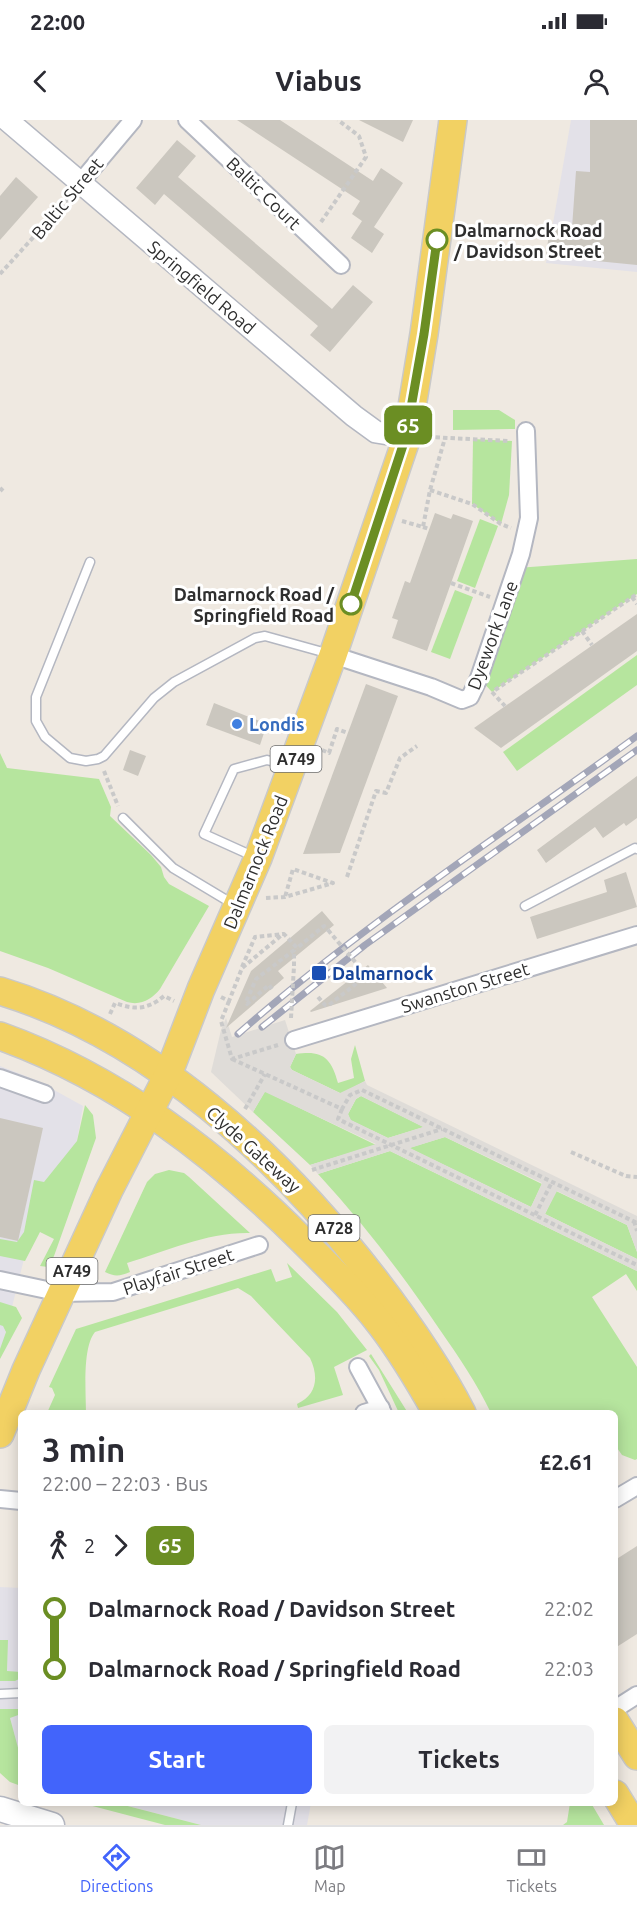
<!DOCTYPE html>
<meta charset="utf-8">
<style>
:root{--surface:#fff;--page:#f2f2f3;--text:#2b2b33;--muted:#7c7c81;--line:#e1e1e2;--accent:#4264fb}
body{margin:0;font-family:Ubuntu,sans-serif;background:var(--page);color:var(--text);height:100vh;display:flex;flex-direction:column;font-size:22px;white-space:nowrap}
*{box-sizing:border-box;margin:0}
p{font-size:20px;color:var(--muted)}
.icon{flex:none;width:33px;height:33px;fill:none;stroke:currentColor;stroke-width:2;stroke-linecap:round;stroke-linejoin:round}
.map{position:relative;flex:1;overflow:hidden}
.panel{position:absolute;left:18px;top:1290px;width:600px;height:396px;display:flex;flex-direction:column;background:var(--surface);border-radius:9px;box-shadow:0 3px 15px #0003}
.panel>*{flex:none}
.badge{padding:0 12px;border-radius:9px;font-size:21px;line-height:39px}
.map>.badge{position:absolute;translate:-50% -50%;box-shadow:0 0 0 3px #fff}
.legs{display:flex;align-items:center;gap:9px;height:66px;padding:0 24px;font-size:20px}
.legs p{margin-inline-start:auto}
.summary{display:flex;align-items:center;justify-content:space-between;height:102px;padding:0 24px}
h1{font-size:33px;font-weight:700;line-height:45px}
.cta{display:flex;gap:12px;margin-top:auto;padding:12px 24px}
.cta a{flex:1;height:69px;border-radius:9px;background:var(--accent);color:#fff;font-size:24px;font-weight:700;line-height:69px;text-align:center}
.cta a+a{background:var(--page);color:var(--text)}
ul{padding:0 24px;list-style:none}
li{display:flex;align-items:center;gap:21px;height:60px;font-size:22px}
li i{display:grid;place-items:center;width:9px;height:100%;margin:0 8px;background:currentColor}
li i::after{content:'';width:15px;height:15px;margin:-8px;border:4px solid;border-radius:50%;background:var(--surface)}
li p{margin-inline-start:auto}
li:first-child i{background:linear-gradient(#0000 50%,currentColor 0)}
li:last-child i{background:linear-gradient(currentColor 50%,#0000 0)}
.status{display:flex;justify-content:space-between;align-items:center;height:42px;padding:0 30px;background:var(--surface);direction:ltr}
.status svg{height:16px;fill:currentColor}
header{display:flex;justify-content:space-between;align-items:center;height:78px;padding:0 24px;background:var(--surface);font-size:27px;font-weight:700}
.tabs{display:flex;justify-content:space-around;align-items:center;height:84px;border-top:2px solid var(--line);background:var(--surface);font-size:16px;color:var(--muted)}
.tabs a{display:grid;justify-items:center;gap:3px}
.tabs .active{color:var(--accent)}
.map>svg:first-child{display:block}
.industrial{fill:#e3e1e8}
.green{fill:#b6e59e}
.plaza{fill:#dfdcd8;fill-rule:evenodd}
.building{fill:#cbc7bf}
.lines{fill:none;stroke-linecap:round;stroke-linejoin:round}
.service-casing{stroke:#b4b7c1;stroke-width:11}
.minor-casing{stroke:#b4b7c1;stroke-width:20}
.tertiary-casing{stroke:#b4b7c1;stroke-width:24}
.secondary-casing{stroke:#b4b7c1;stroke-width:27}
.primary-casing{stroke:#c9c9c9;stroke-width:30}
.path{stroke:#c9c9c9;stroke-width:4;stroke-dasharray:4.5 3;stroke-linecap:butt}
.service{stroke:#fff;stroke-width:8}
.minor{stroke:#fff;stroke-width:16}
.tertiary{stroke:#fff;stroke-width:21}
.secondary{stroke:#fff;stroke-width:24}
.primary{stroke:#f2d163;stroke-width:27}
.rail-casing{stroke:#a3a6b8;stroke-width:7}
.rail{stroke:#fff;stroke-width:4.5;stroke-dasharray:14;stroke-linecap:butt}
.path-bridge{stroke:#c9c9c9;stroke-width:4;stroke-dasharray:4.5 3;stroke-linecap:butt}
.line-1-casing{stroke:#fff;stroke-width:14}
.line-1{stroke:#6b8e23;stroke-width:9}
.stop-1-dot{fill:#fff;stroke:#6b8e23;stroke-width:3}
.shop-dot{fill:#3f7fe0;stroke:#fff;stroke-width:2}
.transit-dot{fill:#1a4fb4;stroke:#fff;stroke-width:2}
.labels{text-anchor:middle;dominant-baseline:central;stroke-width:6;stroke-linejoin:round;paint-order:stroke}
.shield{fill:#fff;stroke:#6d6d6d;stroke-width:1.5}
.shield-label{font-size:16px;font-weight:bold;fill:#2e2e2e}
.street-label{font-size:18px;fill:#2e2e2e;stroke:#fff}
.stop-label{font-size:18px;font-weight:bold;fill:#2e2e2e;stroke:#fff;text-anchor:start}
.shop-label{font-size:18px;font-weight:bold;fill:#366cbe;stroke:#fff;text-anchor:start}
.transit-label{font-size:18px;font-weight:bold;fill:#164399;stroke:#fff;text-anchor:start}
</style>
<div class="status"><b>22:00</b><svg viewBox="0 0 49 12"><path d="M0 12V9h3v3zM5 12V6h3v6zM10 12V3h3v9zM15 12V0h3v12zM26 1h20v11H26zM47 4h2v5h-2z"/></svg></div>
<header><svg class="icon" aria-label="back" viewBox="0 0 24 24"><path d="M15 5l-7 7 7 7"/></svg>Viabus<svg class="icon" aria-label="person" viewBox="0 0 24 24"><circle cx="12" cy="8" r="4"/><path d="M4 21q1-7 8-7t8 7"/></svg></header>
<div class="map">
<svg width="637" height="1705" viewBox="0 0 637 1705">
<rect width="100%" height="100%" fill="#efe9e1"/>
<!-- industrial -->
<g class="industrial">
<polygon points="571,0 637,0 637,152 546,143"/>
<polygon points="0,946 36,960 83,986 77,1021 24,1139 0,1235"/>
<polygon points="0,1467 21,1468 21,1656 0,1646"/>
<polygon points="117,1683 311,1683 307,1705 201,1705"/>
</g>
<!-- green -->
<g class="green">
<polygon points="453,290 499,290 515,300 515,309 453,310"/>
<polygon points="473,319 512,321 509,375 501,404 472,384"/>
<polygon points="480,399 498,406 475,468 457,461"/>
<polygon points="637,439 637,474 492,572 479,558 517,448"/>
<polygon points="455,470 473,477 450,539 431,532"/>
<polygon points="637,535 637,565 517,651 503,632"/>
<path d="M 0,633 L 7,648 L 99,659 L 111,687 L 110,696 L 151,735 L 161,747 L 164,757 L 169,764 L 209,786 L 160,869 C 152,879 141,886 127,882 L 48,848 L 0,831 Z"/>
<path d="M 355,925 L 365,961 L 343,973 L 340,973 L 292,950 L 290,947 L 296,934 C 322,930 331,937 338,963 L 354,958 L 351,939 Z"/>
<polygon points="265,971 277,977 376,1025 310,1045 253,992"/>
<polygon points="361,976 424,1007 388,1018 350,1000 348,994 356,979"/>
<polygon points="85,985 93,995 96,1018 54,1136 48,1147 40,1146 54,1119 40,1112 25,1141 0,1136 0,1119 17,1122 24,1112 34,1060 44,1062 77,1021"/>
<polygon points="445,1017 542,1064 531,1087 409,1028"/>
<path d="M 390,1031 L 637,1151 L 637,1171 L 626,1154 L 592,1177 L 637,1247 L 637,1339 L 635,1340 L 622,1335 L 615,1325 L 615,1293 L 491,1293 C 477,1264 459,1237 440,1210 C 403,1155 363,1103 318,1054 Z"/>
<path d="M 169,1050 L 184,1053 L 189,1057 L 250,1113 C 208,1112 166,1131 127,1143 L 130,1152 C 120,1156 115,1157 105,1152 L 147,1062 L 155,1054 Z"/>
<polygon points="556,1071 627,1105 637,1132 637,1139 545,1094"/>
<path d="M 287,1143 L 337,1192 L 367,1230 L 334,1247 L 343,1275 L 298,1288 L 297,1284 C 317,1275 319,1257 310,1238 L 251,1176 L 238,1168 L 95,1212 C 82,1228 86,1272 86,1293 L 47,1293 L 55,1275 L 52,1268 L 49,1267 L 76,1209 L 271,1149 L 276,1162 L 292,1157 Z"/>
<polygon points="0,1182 16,1187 22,1198 0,1239 0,1229 6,1212 3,1206 0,1205"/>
<polygon points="371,1234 408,1293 399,1293 379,1250 369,1236"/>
<polygon points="0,1515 0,1520 8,1520 7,1551 21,1552 21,1558 15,1561 0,1561"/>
<polygon points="0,1589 21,1589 21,1594 10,1598 21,1639 21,1666 10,1662 0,1653"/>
<polygon points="81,1683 116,1683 201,1705 165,1705"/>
<polygon points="570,1683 591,1683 604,1705 563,1705 567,1702"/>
</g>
<!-- plaza -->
<path class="plaza" d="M 226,898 L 232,917 L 285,900 L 296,934 L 290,947 L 292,950 L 340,973 L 365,961 L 367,965 L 637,1096 L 637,1132 L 627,1105 L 557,1071 L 545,1094 L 637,1139 L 637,1151 L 390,1031 L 318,1054 L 310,1045 L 376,1024 L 265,972 L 253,992 L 211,952 L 221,910 ZM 361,976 L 423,1007 L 388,1018 L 351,1000 L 348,994 L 356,979 ZM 445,1017 L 542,1063 L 531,1087 L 410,1028 Z"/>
<!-- building -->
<g class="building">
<polygon points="237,0 280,0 373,61 381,48 403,63 374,107 384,114 372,133 351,118 362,101 352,94 360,81"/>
<polygon points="359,0 413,0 403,22"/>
<polygon points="590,0 637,0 637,145 546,136 550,106 572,108 576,51 590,52"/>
<polygon points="177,20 196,36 178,57 332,189 353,165 373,182 330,232 310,215 318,206 164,74 155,85 136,68"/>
<polygon points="16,57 38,77 0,120 0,76"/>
<polygon points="435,393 451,399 453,394 473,401 427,531 392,518 398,500 392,498 405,461 410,463"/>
<polygon points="637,494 637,531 501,628 474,608"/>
<polygon points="366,564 398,576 340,733 303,734"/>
<polygon points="214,583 267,604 260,625 206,605"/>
<polygon points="130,630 146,636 138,656 123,650"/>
<polygon points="637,656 637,698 626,706 624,703 603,718 595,707 546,743 537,730"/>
<polygon points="626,752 637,787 537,819 530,797 607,772 604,760"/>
<polygon points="322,791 334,805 278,851 284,858 226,908 251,851"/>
<polygon points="368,845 387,868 311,892 310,891"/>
<polygon points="0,998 43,1008 18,1121 0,1117"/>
<polygon points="637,1426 637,1514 615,1528 615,1440"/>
</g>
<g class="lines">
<defs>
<g id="service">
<polyline points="90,442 36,577 36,601 45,617 70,638 86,641 98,639 104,636 154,578 174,562 255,518 265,516 330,534"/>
<polyline points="123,698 173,748 233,784"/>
<polyline points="255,737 204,714 234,649 267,640 289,646"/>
<polyline points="525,786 635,728 637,729"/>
<polyline points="0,1574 21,1573"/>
<polyline points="288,1705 292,1683"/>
</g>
<g id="minor">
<polyline points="187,0 341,145"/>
<polyline points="80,63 133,0"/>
<polyline points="333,535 431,567 462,580 470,577 479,558 521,434 529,398 526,311"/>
<polyline points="294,920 637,815"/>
<polyline points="0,958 45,974"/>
<polyline points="0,1160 61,1173 113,1172 259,1125"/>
<polyline points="358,1247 383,1293"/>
<polyline points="364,1293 381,1288"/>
<polyline points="0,1379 21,1381"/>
<polyline points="615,1379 637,1366"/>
<polyline points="615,1589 637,1575"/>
</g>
<polyline id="tertiary" points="7,0 354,296 376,312 407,317"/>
<polyline id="secondary" points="0,1689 52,1705"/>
<g id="primary">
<path d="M 0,871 C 152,917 280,1037 375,1160 C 407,1202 438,1246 462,1293"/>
<path d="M 0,916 C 117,958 216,1034 303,1121 C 330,1148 358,1175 381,1205 C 402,1232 420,1263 437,1293"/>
<polyline points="0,1314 26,1250 109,1070 168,955 201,869 258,738 333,535 407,317 424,214 453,0"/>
<polyline points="615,1601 637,1636"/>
<polyline points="615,1674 634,1705"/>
</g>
</defs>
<!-- service casing -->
<use href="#service" class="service-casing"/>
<!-- minor casing -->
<use href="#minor" class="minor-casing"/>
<!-- tertiary casing -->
<use href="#tertiary" class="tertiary-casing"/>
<!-- secondary casing -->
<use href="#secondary" class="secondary-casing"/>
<!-- primary casing -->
<use href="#primary" class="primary-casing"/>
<!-- path -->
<g class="path">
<polyline points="321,102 366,37 359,16 338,0"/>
<polyline points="0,154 69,78"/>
<polyline points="428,317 510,321"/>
<polyline points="0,368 3,371"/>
<polyline points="430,370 472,384 501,404 511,408"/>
<polyline points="402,401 423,407 430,370 445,318"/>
<polyline points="423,407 429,409"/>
<polyline points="451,463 490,477"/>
<polyline points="632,477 637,484"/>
<polyline points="582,511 592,525"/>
<polyline points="495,570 637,474"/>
<polyline points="492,572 505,586"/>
<polyline points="322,630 329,633 337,609 348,613"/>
<polyline points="104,651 118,686"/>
<polyline points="347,757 376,671 386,673 400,638 417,626"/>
<polyline points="266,778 285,777 333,763 293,749 285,777"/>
<polyline points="294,846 294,830"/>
<polyline points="242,847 255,817 283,814"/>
<polyline points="272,869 269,865 247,884 246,882 256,859 297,828"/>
<polyline points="221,877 229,881 242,848 283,814 284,814 297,828 324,806 328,810"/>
<polyline points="318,877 325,885 329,885 366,856 362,850"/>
<polyline points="229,881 221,901 232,939 278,925"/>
<path d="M 110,894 L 115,883 C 135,890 147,890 164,876 L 174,881"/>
<polyline points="232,939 342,989 350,975 362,970 637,1103"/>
<polyline points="245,989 265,954"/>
<polyline points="342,989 338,999 637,1145"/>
<polyline points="571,1032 626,1056 637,1057"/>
<polyline points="312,1050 442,1009"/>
<polyline points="535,1095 552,1062"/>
<polyline points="634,1101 637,1111"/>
</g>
<!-- service -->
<use href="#service" class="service"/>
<!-- minor -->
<use href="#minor" class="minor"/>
<!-- tertiary -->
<use href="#tertiary" class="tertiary"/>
<!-- secondary -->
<use href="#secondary" class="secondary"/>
<!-- primary -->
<use href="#primary" class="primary"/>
<defs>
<g id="rail">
<polyline points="262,907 365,825 637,630"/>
<path d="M 238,914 C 363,804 503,714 637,616"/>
</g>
</defs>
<!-- rail casing -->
<use href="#rail" class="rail-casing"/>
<!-- rail -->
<use href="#rail" class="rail"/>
<!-- path-bridge -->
<g class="path-bridge">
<polyline points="328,810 362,850"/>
<polyline points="291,898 294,846"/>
</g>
</g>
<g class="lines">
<defs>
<polyline id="line-1" points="351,484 406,316 424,214 437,120"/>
</defs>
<!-- line-1 casing -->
<use href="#line-1" class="line-1-casing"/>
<!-- line-1 -->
<use href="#line-1" class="line-1"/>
</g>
<!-- markers -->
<g class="stop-1-dot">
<circle cx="437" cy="120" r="10"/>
<circle cx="351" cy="484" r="10"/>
</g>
<circle class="shop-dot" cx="237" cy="604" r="6"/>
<rect class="transit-dot" x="311" y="845" width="16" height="16" rx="3"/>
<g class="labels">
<!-- shield labels -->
<g class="shield">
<rect x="270.5" y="626" width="51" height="26" rx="4.5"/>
<rect x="308.5" y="1095" width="51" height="26" rx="4.5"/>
<rect x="46.5" y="1138" width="51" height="26" rx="4.5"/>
</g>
<g class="shield-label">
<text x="296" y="639">A749</text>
<text x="334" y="1108">A728</text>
<text x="72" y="1151">A749</text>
</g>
<!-- street labels -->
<g class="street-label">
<text transform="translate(264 73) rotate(44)">Baltic Court</text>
<text transform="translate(67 78) rotate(-50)">Baltic Street</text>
<text transform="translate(202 167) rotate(40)">Springfield Road</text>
<text transform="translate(492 515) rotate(-70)">Dyework Lane</text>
<text transform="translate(255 742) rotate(-68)">Dalmarnock Road</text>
<text transform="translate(465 867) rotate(-17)">Swanston Street</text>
<text transform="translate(254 1029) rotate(42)">Clyde Gateway</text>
<text transform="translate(178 1151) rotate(-18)">Playfair Street</text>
</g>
<!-- stop labels -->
<g class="stop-label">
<text x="454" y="110">Dalmarnock Road<tspan x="454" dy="21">/ Davidson Street</tspan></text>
<text x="334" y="474" text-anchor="end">Dalmarnock Road /<tspan x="334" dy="21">Springfield Road</tspan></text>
</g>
<!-- shop labels -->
<g class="shop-label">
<text x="249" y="604">Londis</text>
</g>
<!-- transit labels -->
<g class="transit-label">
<text x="332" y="853">Dalmarnock</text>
</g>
</g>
</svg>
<b class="badge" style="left:408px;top:305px;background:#6b8e23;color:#fff">65</b>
<section class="panel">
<div class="summary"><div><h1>3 min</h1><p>22:00 – 22:03 · Bus</p></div><b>£2.61</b></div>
<div class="legs"><svg class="icon" aria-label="walk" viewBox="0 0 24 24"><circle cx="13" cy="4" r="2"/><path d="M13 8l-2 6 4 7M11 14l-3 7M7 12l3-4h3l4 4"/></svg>2<svg class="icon" aria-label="forward" viewBox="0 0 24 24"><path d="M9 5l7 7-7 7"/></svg><b class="badge" style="background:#6b8e23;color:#fff">65</b></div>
<ul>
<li><i style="color:#6b8e23"></i><b>Dalmarnock Road / Davidson Street</b><p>22:02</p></li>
<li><i style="color:#6b8e23"></i><b>Dalmarnock Road / Springfield Road</b><p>22:03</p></li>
</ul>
<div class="cta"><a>Start</a><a>Tickets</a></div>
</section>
</div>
<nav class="tabs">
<a class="active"><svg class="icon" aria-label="directions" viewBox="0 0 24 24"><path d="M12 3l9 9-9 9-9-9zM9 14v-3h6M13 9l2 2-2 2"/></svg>Directions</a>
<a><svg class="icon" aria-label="map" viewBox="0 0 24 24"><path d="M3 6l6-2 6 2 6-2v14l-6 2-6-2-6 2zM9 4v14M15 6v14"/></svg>Map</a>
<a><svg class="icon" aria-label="tickets" viewBox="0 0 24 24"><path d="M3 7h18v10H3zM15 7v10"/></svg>Tickets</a>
</nav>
